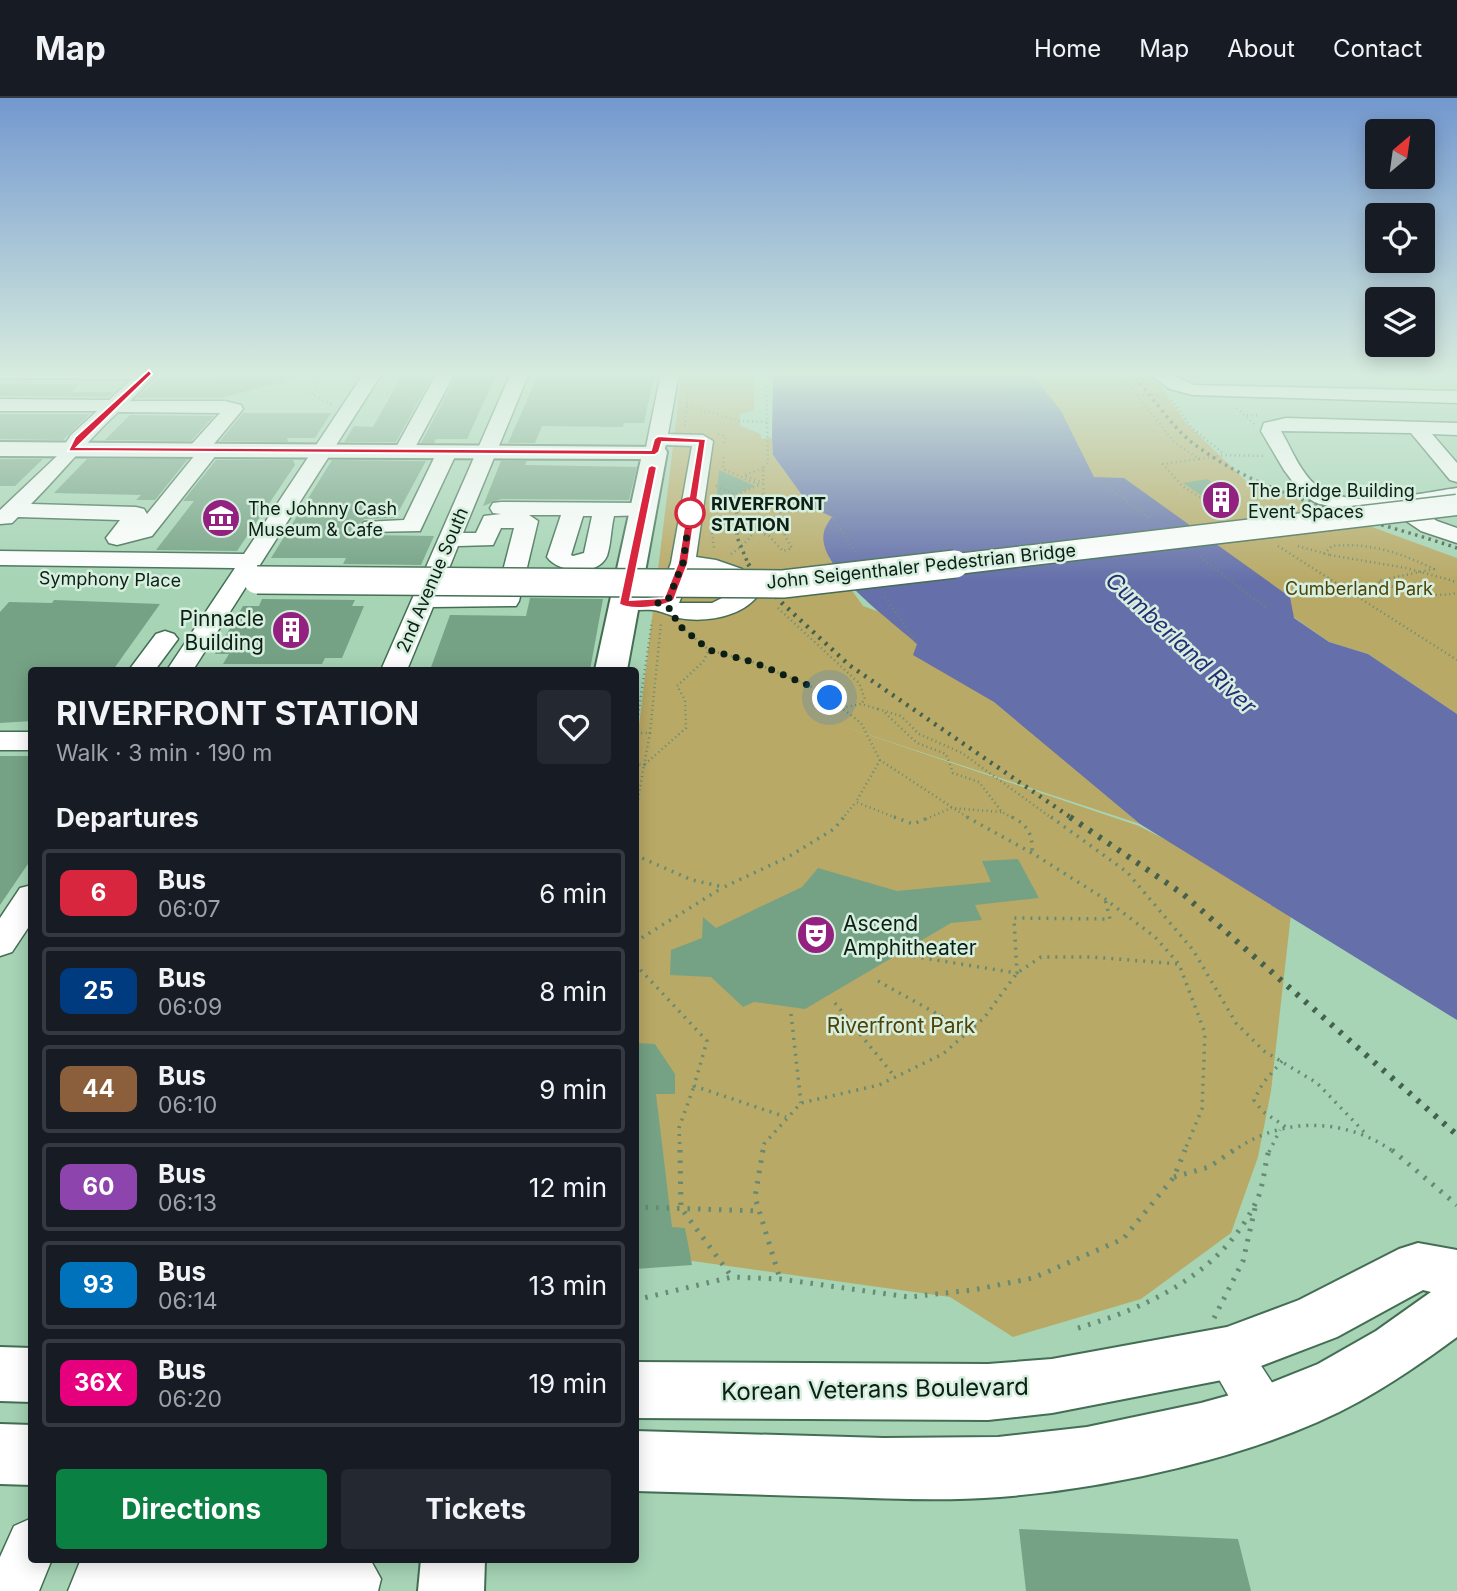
<!DOCTYPE html>
<meta charset="utf-8">
<style>
:root{--surface:#171b24;--page:#242831;--text:#f1f3f6;--muted:#9ea1a6;--line:#363941;--accent:#0b8043}
body{margin:0;font-family:Inter,sans-serif;background:var(--page);color:var(--text);height:100vh;display:flex;flex-direction:column;font-size:26px;white-space:nowrap}
*{box-sizing:border-box;margin:0}
p{font-size:23px;color:var(--muted)}
.icon{flex:none;width:38px;height:38px;fill:none;stroke:currentColor;stroke-width:2;stroke-linecap:round;stroke-linejoin:round}
.map{position:relative;flex:1;overflow:hidden}
.details{position:absolute;left:28px;top:569px;width:611px;height:896px;display:flex;flex-direction:column;background:var(--surface);border-radius:7px;box-shadow:0 4px 18px #0003}
.details>*{flex:none}
.badge{padding:0 14px;border-radius:10px;font-size:24px;line-height:46px}
.needle{width:46px;rotate:29deg}
.fabs{position:absolute;left:1365px;top:21px;display:grid;gap:14px}
.fabs a{display:grid;place-items:center;width:70px;height:70px;border-radius:7px;background:var(--surface);box-shadow:0 4px 18px #0003;font-size:35px}
.you{position:absolute;width:35px;height:35px;margin:-18px;border:5px solid #fff;border-radius:50%;background:#1a73e8;box-shadow:0 0 0 10px #1a73e833}
.map>.badge{position:absolute;translate:-50% -50%;box-shadow:0 0 0 4px #fff}
h2{padding:0 28px;font-size:26px;line-height:63px}
.round{display:grid;place-items:center;flex:none;width:74px;height:74px;border-radius:7px;background:var(--page)}
.overview{display:flex;align-items:center;justify-content:space-between;height:119px;padding:0 28px}
h1{font-size:33px;font-weight:700;line-height:52px}
.button{display:flex;gap:14px;margin-top:auto;padding:14px 28px}
.button a{flex:1;height:80px;border-radius:7px;background:var(--accent);color:#fff;font-size:28px;font-weight:700;line-height:80px;text-align:center}
.button a+a{background:var(--page);color:var(--text)}
ul{padding:0;list-style:none}
li{display:flex;align-items:center;gap:21px;height:88px;margin:0 14px 10px;padding:0 14px;border:4px solid var(--line);border-radius:7px}
li div{flex:1}
li b{display:block;font-size:26px}
li em{font-style:normal}
li .badge{min-width:77px;font-weight:700;text-align:center}
header{display:flex;align-items:center;gap:42px;box-sizing:border-box;height:98px;padding:0 35px;background:var(--surface);border-bottom:2px solid var(--line)}
header strong{font-size:33px}
nav{display:flex;gap:38px;margin-inline-start:auto;font-size:24px}
.map>svg:first-child{display:block}
.green{fill:#b9a966}
.water{fill:#656faa}
.pier{fill:#a6d4b5}
.building{fill:#75a285}
.lines{fill:none;stroke-linecap:round;stroke-linejoin:round}
.minor-casing{stroke:#436e53;stroke-width:3}
.major-casing{stroke:#436e53;stroke-width:4}
.path-far2{stroke:#678a73;stroke-width:2.5;stroke-dasharray:1 3.5;stroke-linecap:butt}
.path-far1{stroke:#678a73;stroke-width:3.5;stroke-dasharray:2 6;stroke-linecap:butt}
.path{stroke:#678a73;stroke-width:5;stroke-dasharray:2.5 8;stroke-linecap:butt}
.minor{fill:#fff;fill-rule:evenodd}
.major{fill:#fff;fill-rule:evenodd}
.rail-far2{stroke:#44614e;stroke-width:3.5;stroke-dasharray:2.5 4.5;stroke-linecap:butt}
.rail-far1{stroke:#44614e;stroke-width:4.5;stroke-dasharray:2.5 6;stroke-linecap:butt}
.rail{stroke:#44614e;stroke-width:6;stroke-dasharray:3.5 8;stroke-linecap:butt}
.minor-bridge-far1-casing{stroke:#436e53;stroke-width:23;stroke-linecap:butt}
.minor-bridge-casing{stroke:#436e53;stroke-width:30;stroke-linecap:butt}
.path-bridge{stroke:#678a73;stroke-width:2.5;stroke-dasharray:1 3.5;stroke-linecap:butt}
.minor-bridge-far1{stroke:#fff;stroke-width:20}
.minor-bridge{stroke:#fff;stroke-width:27}
.line{fill:#d7263d;stroke:#fff;stroke-width:2}
.walk{stroke:#0d1f14;stroke-width:7;stroke-dasharray:0 12.6}
.stop-dot{fill:#fff;stroke:#d7263d;stroke-width:3.5}
.labels{text-anchor:middle;dominant-baseline:central;stroke-width:5;stroke-linejoin:round;paint-order:stroke}
.far-poi-label{font-size:18px;fill:#0d1f14;stroke:#d7efdf;text-anchor:start}
.far-stop-label{font-size:18px;font-weight:bold;fill:#0d1f14;stroke:#d7efdf;text-anchor:start}
.far-street-label{font-size:18px;fill:#0d1f14;stroke:#d7efdf}
.far-park-label{font-size:18px;fill:#4e4208;stroke:#d7efdf}
.poi-label{font-size:21px;fill:#0d1f14;stroke:#d7efdf;text-anchor:end}
.park-label{font-size:21px;fill:#4e4208;stroke:#d7efdf}
.water-label{font-size:23px;font-style:italic;fill:#292c75;stroke:#d7efdf}
.near-street-label{font-size:24px;fill:#0d1f14;stroke:#d7efdf}
</style>
<header>
<strong>Map</strong>
<nav><a>Home</a><a>Map</a><a>About</a><a>Contact</a></nav>
</header>
<div class="map">
<svg width="1457" height="1493" viewBox="0 0 1457 1493">
<rect width="100%" height="100%" fill="#a6d4b5"/>
<!-- green -->
<g class="green">
<polygon points="682,275 754,275 754,312 772,340 773,357 804,400 832,419 829,460 863,508 885,516 1030,633 1140,726 839,627 1139,728 1292,807 1271,993 1258,1059 1231,1135 1141,1201 1013,1239 950,1199 635,1155 635,660"/>
<polygon points="1021,275 1141,275 1161,289 1186,325 1246,383 1457,460 1457,616 1368,556 1329,544 1094,379"/>
</g>
<!-- water -->
<path class="water" d="M 754,275 L 1031,275 L 1061,313 L 1094,379 L 1124,380 L 1290,499 L 1294,520 L 1329,544 L 1368,556 L 1457,616 L 1457,922 L 1140,726 L 994,604 L 913,557 L 917,546 C 893,524 815,469 824,434 C 825,429 829,423 832,419 L 802,404 L 804,400 L 773,357 L 772,340 L 761,341 L 760,336 L 740,328 L 739,316 L 754,312 Z"/>
<!-- pier -->
<polygon class="pier" points="754,275 773,275 772,340 761,341 760,336 740,328 739,316 754,312"/>
<!-- building -->
<g class="building">
<polygon points="222,275 296,275 296,280 221,300 136,300 160,280 217,280"/>
<polygon points="403,275 434,275 396,344 344,344 354,328 373,329"/>
<polygon points="458,275 497,275 467,341 436,341 434,345 421,345"/>
<polygon points="539,275 647,275 646,278 654,278 644,325 624,325 623,329 542,328 535,345 508,345"/>
<polygon points="0,286 79,286 71,294 113,294 108,299 0,298"/>
<polygon points="243,315 331,315 315,340 287,340 288,344 220,343"/>
<polygon points="0,316 90,316 63,342 0,341"/>
<polygon points="130,317 214,318 191,343 105,342"/>
<polygon points="0,361 43,361 15,388 0,388"/>
<polygon points="87,361 188,361 155,402 136,402 141,397 54,395"/>
<polygon points="216,362 293,362 295,367 237,453 156,452 194,403 183,403"/>
<polygon points="332,362 426,363 395,420 364,421 359,428 364,437 434,438 421,467 343,466 346,460 271,460"/>
<polygon points="501,363 527,363 525,367 637,369 629,402 501,401 483,408"/>
<polygon points="719,372 755,388 716,405"/>
<polygon points="1207,381 1240,404 1217,408 1183,385"/>
<polygon points="530,500 603,501 590,572 430,572 450,517 526,518"/>
<polygon points="262,501 355,502 352,508 364,508 342,560 325,560 322,566 223,566 229,556 215,556 243,508 259,508"/>
<polygon points="54,502 160,506 113,572 32,572 32,623 0,625 0,514 9,504 52,505"/>
<polygon points="0,658 32,658 32,760 0,807"/>
<polygon points="1018,761 1039,800 975,807 982,822 951,825 805,911 754,904 743,909 711,879 670,877 671,852 702,840 703,819 716,830 802,789 818,770 897,793 991,784 982,763"/>
<polygon points="635,945 655,946 675,976 675,996 656,996 672,1129 685,1130 692,1167 635,1171"/>
<polygon points="1019,1431 1238,1441 1251,1493 1026,1493"/>
</g>
<g class="lines">
<defs>
<g id="minor">
<path d="M 0,275 L 158,275 L 130,303 L 225,303 L 241,307 L 243,311 L 213,347 L 220,352 L 217,356 L 152,438 L 117,447 L 109,445 L 106,440 L 120,422 L 18,419 L 12,425 L 0,426 L 0,412 L 57,358 L 71,337 L 97,313 L 0,313 L 0,301 L 109,302 L 132,281 L 0,280 ZM 118,314 L 220,315 L 190,348 L 187,352 L 195,357 L 147,416 L 144,411 L 136,409 L 31,406 C 61,376 87,343 118,314 Z"/>
<polygon points="364,275 382,275 193,572 167,572 235,470 0,467 0,453 244,456"/>
<polygon points="437,275 455,275 411,357 397,357 394,353"/>
<path d="M 511,275 L 529,275 L 463,435 L 476,435 L 484,418 L 501,416 L 493,415 L 490,410 L 493,405 L 501,404 L 643,405 L 651,407 L 654,412 L 651,417 L 614,418 C 611,430 611,446 607,458 C 598,479 558,475 547,459 L 561,417 L 529,417 L 538,423 L 519,503 L 516,508 L 433,509 L 407,572 L 381,572 ZM 583,418 L 592,418 L 584,455 L 573,458 L 571,457 ZM 501,430 L 514,430 L 497,496 L 439,495 L 458,448 L 493,447 Z"/>
<path d="M 661,275 L 679,275 L 668,336 L 703,337 L 713,343 L 696,459 L 716,462 L 742,471 L 759,496 C 743,519 705,525 679,520 C 671,518 662,513 653,512 C 640,511 628,514 615,511 L 612,506 L 615,501 L 659,497 L 671,465 L 692,348 L 666,347 L 662,358 L 648,358 L 645,354 ZM 692,473 L 725,481 L 734,494 L 712,505 L 679,505 Z"/>
<polygon points="1147,275 1168,275 1194,287 1457,293 1457,305 1193,297 1170,291"/>
<path d="M 1286,320 L 1457,325 L 1457,337 L 1432,336 L 1457,365 L 1457,384 L 1450,382 L 1411,335 L 1281,333 C 1291,350 1301,376 1317,388 C 1350,413 1419,395 1457,390 L 1457,402 L 1415,409 L 1437,423 L 1457,430 L 1457,445 L 1421,433 L 1390,412 L 1341,411 L 1316,405 L 1302,396 L 1284,372 L 1261,333 L 1264,325 Z"/>
<polygon points="447,348 454,350 457,354 420,433 364,434 361,429 364,424 404,422 437,354 440,350"/>
<polygon points="165,533 174,536 178,541 155,572 129,572 156,536"/>
<rect x="0" y="634" width="32" height="18"/>
<polygon points="32,787 32,824 12,854 0,858 0,820 20,790"/>
<polygon points="1227,1233 1243,1240 1282,1300 1289,1316 1282,1332 1265,1339 1248,1332 1204,1255 1211,1240"/>
<polygon points="32,1420 32,1461 52,1461 39,1493 0,1493 0,1459 14,1428"/>
<polygon points="81,1461 370,1461 381,1481 378,1493 68,1493"/>
</g>
<g id="major">
<polygon points="0,344 664,349 667,354 627,572 595,572 641,361 0,358"/>
<path d="M 1418,1145 L 1457,1152 L 1457,1239 C 1426,1262 1394,1284 1360,1303 C 1261,1358 1112,1390 1000,1399 C 948,1403 893,1401 841,1399 C 773,1397 704,1395 635,1393 L 635,1333 L 884,1340 L 998,1339 L 1087,1329 L 1201,1305 L 1263,1288 L 1318,1266 L 1376,1233 L 1431,1194 L 1423,1192 L 1337,1239 L 1227,1281 L 1052,1315 L 988,1322 L 635,1320 L 635,1264 L 988,1266 L 1052,1261 L 1227,1229 L 1299,1202 L 1399,1151 Z"/>
<polygon points="0,1249 32,1250 32,1304 0,1303"/>
<polygon points="0,1326 32,1327 32,1387 0,1386"/>
<polygon points="421,1461 485,1461 484,1493 418,1493"/>
</g>
</defs>
<!-- minor casing -->
<use href="#minor" class="minor-casing"/>
<!-- major casing -->
<use href="#major" class="major-casing"/>
<!-- path-far2 -->
<g class="path-far2">
<polyline points="1115,275 1125,282 1174,344 1199,361 1163,366 1182,388 1224,414"/>
<polyline points="168,278 183,275"/>
<polyline points="281,285 285,287 297,283 320,283 312,296 332,307"/>
<polyline points="383,294 394,299 412,297"/>
<polyline points="1134,297 1160,297"/>
<polyline points="1172,302 1192,330 1224,356"/>
<polyline points="687,307 739,323 767,324"/>
<polyline points="1237,310 1254,326"/>
<polyline points="1247,317 1259,317"/>
<polyline points="685,328 688,294"/>
<polyline points="718,336 725,338 724,347"/>
<polyline points="1199,361 1225,357 1265,358"/>
<polyline points="763,370 744,377 763,385"/>
<polyline points="1105,387 1152,422"/>
<polyline points="716,388 736,397 760,387 723,371 724,358"/>
<polyline points="820,401 856,454"/>
<polyline points="756,433 769,438 783,453 792,450 785,438 780,414 824,408"/>
<polyline points="712,435 714,450"/>
<polyline points="1278,448 1457,562"/>
<polyline points="1298,448 1330,457"/>
<path d="M 731,456 C 767,431 764,410 763,370 L 768,365 L 766,275"/>
<path d="M 1324,456 L 1332,448 C 1369,444 1401,455 1434,471 L 1377,483"/>
<polyline points="1200,459 1265,509"/>
<path d="M 1379,484 C 1405,494 1430,500 1457,495"/>
<polyline points="885,499 917,546"/>
<polyline points="778,510 859,585 865,601 861,606"/>
<polyline points="685,532 709,552 753,564 817,591 861,625 880,662 970,721"/>
<polyline points="842,610 861,606 878,611"/>
<polyline points="878,611 901,618 919,636 962,655 1053,721"/>
<polyline points="885,615 917,645 946,656 953,675 979,684 1002,714 1015,721"/>
<polyline points="650,635 661,525"/>
<polyline points="635,639 652,523"/>
<polyline points="880,662 856,704 899,721"/>
<polyline points="635,666 644,667 650,635 637,635"/>
<polyline points="635,719 644,667 686,630 685,602 677,588 703,564 709,552"/>
<polyline points="842,721 856,704"/>
<polyline points="926,721 951,710 1002,714"/>
</g>
<!-- path-far1 -->
<g class="path-far1">
<polyline points="894,719 913,726 930,719"/>
<polyline points="967,719 1032,755 1105,801 1155,839 1179,866 1205,935 1202,1011 1184,1054"/>
<path d="M 1012,719 C 1028,727 1033,737 1032,755"/>
<polyline points="1051,719 1127,774 1193,852 1236,925 1264,953 1317,985 1367,1037"/>
<polyline points="635,757 692,782 724,789 788,759 834,731 844,719"/>
<polyline points="635,844 722,790"/>
<polyline points="898,856 1017,875 1014,820 1110,821 1105,801"/>
<polyline points="635,866 707,943 694,988 786,1019"/>
<polyline points="878,883 968,933"/>
<polyline points="835,905 895,979"/>
<polyline points="791,916 801,1005"/>
<polyline points="1282,963 1263,985 1254,1002 1262,1013 1286,1029"/>
<polyline points="680,1054 679,1030 694,988"/>
<polyline points="763,1054 764,1046 801,1005 879,987 943,956 984,920 1017,875 1041,859 1092,859 1179,866"/>
<path d="M 1232,1054 C 1281,1018 1345,1019 1394,1054"/>
<polyline points="1269,1054 1280,1032"/>
</g>
<!-- path -->
<g class="path">
<polyline points="680,1052 681,1110 732,1179"/>
<polyline points="763,1052 755,1099 780,1181"/>
<polyline points="1392,1052 1457,1107"/>
<polyline points="1174,1079 1209,1069 1234,1052"/>
<polyline points="635,1109 760,1113"/>
<polyline points="635,1202 732,1179 780,1181 909,1199 973,1192 1033,1180 1123,1141 1174,1079 1185,1052"/>
<polyline points="1214,1220 1243,1163 1255,1110"/>
<path d="M 1078,1230 C 1149,1209 1222,1175 1256,1104 C 1264,1088 1264,1069 1269,1052"/>
</g>
<!-- minor -->
<use href="#minor" class="minor"/>
<!-- major -->
<use href="#major" class="major"/>
<!-- rail-far2 -->
<g class="rail-far2">
<path d="M 1130,275 C 1153,297 1169,327 1194,346 C 1270,403 1369,420 1457,450"/>
<polyline points="736,399 737,439 749,468"/>
</g>
<!-- rail-far1 -->
<polyline class="rail-far1" points="748,466 782,505 849,567 1073,721"/>
<!-- rail -->
<polyline class="rail" points="1070,719 1183,796 1457,1037"/>
<defs>
<polyline id="minor-bridge-far1" points="940,468 1457,407"/>
<polyline id="minor-bridge" points="257,482 783,486 955,466"/>
</defs>
<!-- minor-bridge-far1 casing -->
<use href="#minor-bridge-far1" class="minor-bridge-far1-casing"/>
<!-- minor-bridge casing -->
<use href="#minor-bridge" class="minor-bridge-casing"/>
<!-- path-bridge -->
<polyline class="path-bridge" points="1330,457 1406,470 1457,484"/>
<!-- minor-bridge-far1 -->
<use href="#minor-bridge-far1" class="minor-bridge-far1"/>
<!-- minor-bridge -->
<use href="#minor-bridge" class="minor-bridge"/>
</g>
<!-- sky -->
<linearGradient id="sky" x2="0" y2="1"><stop stop-color="#7398cf"/><stop offset="0.57" stop-color="#d7ecde"/><stop offset="1" stop-color="#d7ecde" stop-opacity="0"/></linearGradient>
<rect width="1457" height="484" fill="url(#sky)"/>
<!-- line -->
<path class="line" d="M 149,272 L 152,276 L 77,349 L 651,352 L 654,341 L 658,338 L 706,341 L 688,465 L 674,502 C 662,510 630,513 619,506 L 648,369 L 652,367 L 657,369 L 630,502 L 664,500 L 678,465 L 698,345 L 662,344 L 659,354 L 655,357 L 68,353 L 75,339 Z"/>
<g class="lines">
<!-- walk -->
<polyline class="walk" points="690,415 683,465 668,502 658,505 674,513 676,525 709,552 753,564 817,591 830,600"/>
</g>
<!-- icons -->
<defs>
<symbol id="building-disc" viewBox="-11 -11 22 22"><circle r="9.5" fill="#932180" stroke="#d7efdf"/><path d="M-4-6H4V6H1V3H-1V6H-4ZM-2.5-4.3h1.7v1.8h-1.7ZM.8-4.3h1.7v1.8H.8ZM-2.5-1h1.7V.8h-1.7ZM.8-1h1.7V.8H.8Z" fill="#fff"/></symbol>
<symbol id="museum-disc" viewBox="-11 -11 22 22"><circle r="9.5" fill="#932180" stroke="#d7efdf"/><path d="M0-6L6-3V-2H-6V-3ZM-5-1h2V3h-2ZM-1-1h2V3h-2ZM3-1h2V3H3ZM-6 4H6V6H-6Z" fill="#fff"/></symbol>
<symbol id="theatre-disc" viewBox="-11 -11 22 22"><circle r="9.5" fill="#932180" stroke="#d7efdf"/><path d="M-5-5.5Q0-4 5-5.5V0Q5 5 0 6Q-5 5-5 0ZM-3.3-2.5H-1v1.5H-3.3ZM1-2.5H3.3v1.5H1ZM-2.8 1Q0 5.5 2.8 1Z" fill="#fff"/></symbol>
</defs>
<g fill-rule="evenodd">
<use href="#building-disc" x="1199" y="380" width="44" height="44"/>
<use href="#museum-disc" x="199" y="398" width="44" height="44"/>
<use href="#building-disc" x="269" y="510" width="44" height="44"/>
<use href="#theatre-disc" x="794" y="815" width="44" height="44"/>
</g>
<!-- markers -->
<circle class="stop-dot" cx="690" cy="415" r="14"/>
<g class="labels">
<!-- far-poi labels -->
<g class="far-poi-label">
<text x="1248" y="392">The Bridge Building<tspan x="1248" dy="21">Event Spaces</tspan></text>
<text x="248" y="410">The Johnny Cash<tspan x="248" dy="21">Museum &amp; Cafe</tspan></text>
</g>
<!-- far-stop labels -->
<g class="far-stop-label">
<text x="711" y="405">RIVERFRONT<tspan x="711" dy="21">STATION</tspan></text>
</g>
<!-- far-street labels -->
<g class="far-street-label">
<text transform="translate(921 468) rotate(-6)">John Seigenthaler Pedestrian Bridge</text>
<text transform="translate(110 481) rotate(1)">Symphony Place</text>
<text transform="translate(432 482) rotate(-67)">2nd Avenue South</text>
</g>
<!-- far-park labels -->
<g class="far-park-label">
<text x="1359" y="490">Cumberland Park</text>
</g>
<!-- poi labels -->
<g class="poi-label">
<text x="264" y="520">Pinnacle<tspan x="264" dy="24">Building</tspan></text>
<text x="843" y="825" text-anchor="start">Ascend<tspan x="843" dy="24">Amphitheater</tspan></text>
</g>
<!-- park labels -->
<g class="park-label">
<text x="901" y="927">Riverfront Park</text>
</g>
<!-- water labels -->
<g class="water-label">
<text transform="translate(1181 545) rotate(43)">Cumberland River</text>
</g>
<!-- near-street labels -->
<g class="near-street-label">
<text transform="translate(875 1291) rotate(-1)">Korean Veterans Boulevard</text>
</g>
</g>
</svg>
<div class="fabs">
<a><svg class="needle" viewBox="-14 -14 28 28"><path d="M0-13l5 13h-10z" fill="#e53935"/><path d="M0 13l5-13h-10z" fill="#9ea1a6"/></svg></a>
<a><svg class="icon" aria-label="locate" viewBox="0 0 24 24"><circle cx="12" cy="12" r="6"/><path d="M12 2v4M12 18v4M2 12h4M18 12h4"/></svg></a>
<a><svg class="icon" aria-label="layers" viewBox="0 0 24 24"><path d="M12 4l9 5-9 5-9-5zM3 14l9 5 9-5"/></svg></a>
</div>
<div class="you" style="left:830px;top:600px"></div>
<section class="details">
<div class="overview"><div><h1>RIVERFRONT STATION</h1><p>Walk · 3 min · 190 m</p></div><a class="round"><svg class="icon" aria-label="heart" viewBox="0 0 24 24"><path d="M12 20l-8-8c-3-5 5-10 8-4 3-6 11-1 8 4z"/></svg></a></div>
<h2>Departures</h2>
<ul>
<li><span class="badge" style="background:#d7263d;color:#fff">6</span><div><b>Bus</b><p>06:07</p></div><em>6 min</em></li>
<li><span class="badge" style="background:#003b80;color:#fff">25</span><div><b>Bus</b><p>06:09</p></div><em>8 min</em></li>
<li><span class="badge" style="background:#8b5e3c;color:#fff">44</span><div><b>Bus</b><p>06:10</p></div><em>9 min</em></li>
<li><span class="badge" style="background:#8e44ad;color:#fff">60</span><div><b>Bus</b><p>06:13</p></div><em>12 min</em></li>
<li><span class="badge" style="background:#0072bc;color:#fff">93</span><div><b>Bus</b><p>06:14</p></div><em>13 min</em></li>
<li><span class="badge" style="background:#e6007e;color:#fff">36X</span><div><b>Bus</b><p>06:20</p></div><em>19 min</em></li>
</ul>
<div class="button"><a>Directions</a><a>Tickets</a></div>
</section>
</div>
